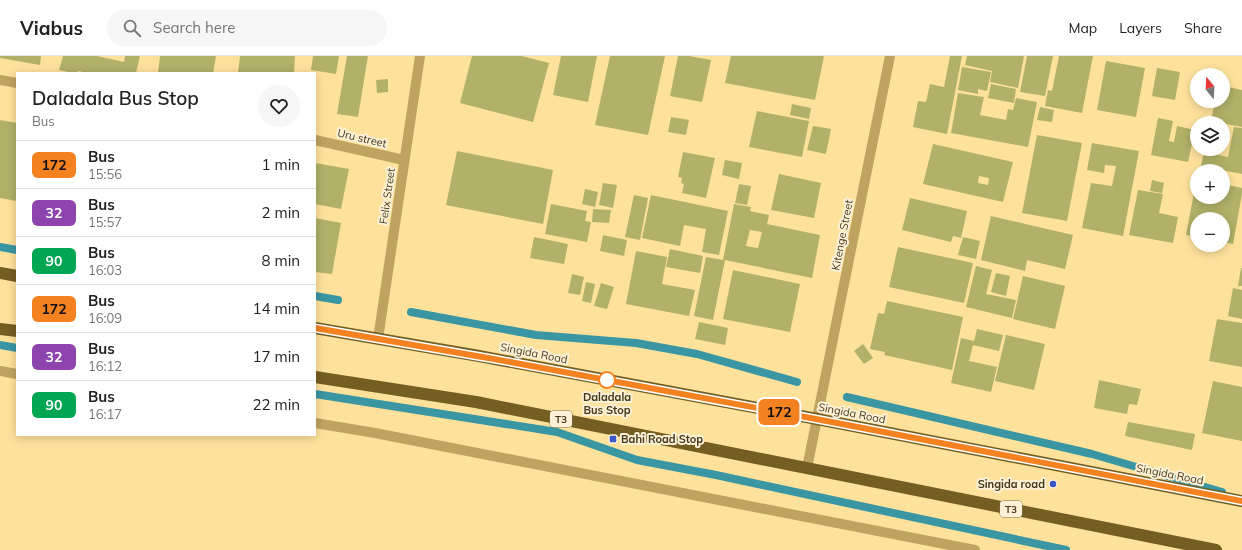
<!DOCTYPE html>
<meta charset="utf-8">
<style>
:root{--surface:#fff;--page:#f6f6f6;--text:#222;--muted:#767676;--line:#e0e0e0}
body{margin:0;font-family:Mulish,sans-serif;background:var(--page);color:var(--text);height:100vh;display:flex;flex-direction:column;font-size:15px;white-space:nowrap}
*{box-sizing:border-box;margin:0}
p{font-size:13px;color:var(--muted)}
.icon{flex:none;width:22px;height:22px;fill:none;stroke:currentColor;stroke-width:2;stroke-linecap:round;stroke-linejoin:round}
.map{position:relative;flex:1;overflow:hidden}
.details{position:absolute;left:16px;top:16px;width:300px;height:364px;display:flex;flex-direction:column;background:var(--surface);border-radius:0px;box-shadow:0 2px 10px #0003}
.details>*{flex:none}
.badge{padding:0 8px;border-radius:6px;font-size:14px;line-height:26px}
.needle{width:26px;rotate:342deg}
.buttons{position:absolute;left:1190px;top:12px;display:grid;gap:8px}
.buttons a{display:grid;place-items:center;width:40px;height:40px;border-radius:50%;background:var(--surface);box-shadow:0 2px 10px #0003;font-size:20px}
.map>.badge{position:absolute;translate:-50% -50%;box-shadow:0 0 0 2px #fff}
.round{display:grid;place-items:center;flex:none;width:42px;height:42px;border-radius:21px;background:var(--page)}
.overview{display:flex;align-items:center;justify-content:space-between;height:68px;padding:0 16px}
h1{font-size:19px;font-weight:600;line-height:30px}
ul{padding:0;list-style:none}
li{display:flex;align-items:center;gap:12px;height:48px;padding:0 16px;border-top:1px solid var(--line)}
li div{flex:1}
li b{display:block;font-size:15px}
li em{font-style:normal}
li .badge{min-width:44px;font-weight:700;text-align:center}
header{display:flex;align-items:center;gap:24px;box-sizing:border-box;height:56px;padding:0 20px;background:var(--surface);border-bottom:1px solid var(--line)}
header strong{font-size:19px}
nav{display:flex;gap:22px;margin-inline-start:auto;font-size:14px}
.search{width:280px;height:36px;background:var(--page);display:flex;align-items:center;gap:10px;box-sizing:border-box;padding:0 14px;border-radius:22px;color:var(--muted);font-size:15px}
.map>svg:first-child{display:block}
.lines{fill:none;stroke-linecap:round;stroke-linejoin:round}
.stream{stroke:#3a96a3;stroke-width:8}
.building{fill:#b1b169;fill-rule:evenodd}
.street{stroke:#bfa460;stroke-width:10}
.highway{stroke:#745e22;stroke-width:12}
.line-casing{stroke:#fff;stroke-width:9}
.line{stroke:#f58220;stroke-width:6}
.stop-dot{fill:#fff;stroke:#f58220;stroke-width:2}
.poi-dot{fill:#3a57c8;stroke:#fcf1d6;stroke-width:1.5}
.labels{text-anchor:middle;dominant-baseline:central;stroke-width:4;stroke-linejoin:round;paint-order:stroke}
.shield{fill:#fcf1d6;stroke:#7b7054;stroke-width:1}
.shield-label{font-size:10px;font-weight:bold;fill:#44391c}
.street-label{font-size:11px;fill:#44391c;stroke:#fcf1d6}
.stop-label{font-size:11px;font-weight:bold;fill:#44391c;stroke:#fcf1d6}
.poi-label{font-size:11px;font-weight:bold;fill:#44391c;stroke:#fcf1d6;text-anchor:start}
</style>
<header>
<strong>Viabus</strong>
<div class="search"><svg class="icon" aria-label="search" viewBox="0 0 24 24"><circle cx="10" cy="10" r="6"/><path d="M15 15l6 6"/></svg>Search here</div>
<nav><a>Map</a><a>Layers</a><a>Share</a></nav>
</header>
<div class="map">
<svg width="1242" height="494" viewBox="0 0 1242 494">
<rect width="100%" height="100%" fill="#fee29c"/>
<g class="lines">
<!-- stream -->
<g class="stream">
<polyline points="0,191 17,194"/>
<polyline points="315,240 338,244"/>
<polyline points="411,256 536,279 636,287 697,298 797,326"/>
<polyline points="0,289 17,292"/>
<polyline points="315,338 557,376 637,404 716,419 1066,494"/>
<polyline points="847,341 1092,398 1222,436"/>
</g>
</g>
<!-- building -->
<g class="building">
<polygon points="0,0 41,0 40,9 0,2"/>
<polygon points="63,0 97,0 124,6 125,0 140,0 136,17 88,17 78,15 77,17 73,17 59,14"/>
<polygon points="160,0 216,0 213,17 158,17"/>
<polygon points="240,0 295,0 294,17 238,17"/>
<polygon points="313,0 339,0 336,18 311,14"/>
<polygon points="347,0 368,0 358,61 337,58"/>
<polygon points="472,0 522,0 549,7 533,66 460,47"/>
<polygon points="561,0 597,0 588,46 553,39"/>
<polygon points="610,0 665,0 648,79 595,69"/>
<polygon points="678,0 689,0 711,4 702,46 670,40"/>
<polygon points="731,0 824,0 815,44 725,27"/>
<polygon points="950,0 962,0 947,78 913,71 918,45 926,46 930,28 944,31"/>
<polygon points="967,0 1024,0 1018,32 990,26 992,15 965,9"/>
<polygon points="1027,0 1053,0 1045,40 1020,36"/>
<polygon points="1059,0 1093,0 1082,57 1045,50 1048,34 1052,35"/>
<polygon points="1106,5 1145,12 1136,61 1097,54"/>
<polygon points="962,11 991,16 987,35 978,33 978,38 958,34"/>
<polygon points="1157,12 1180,16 1175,44 1152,40"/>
<polygon points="388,23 388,36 377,37 376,24"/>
<polygon points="991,28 1016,33 1014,47 988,42"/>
<polygon points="1223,30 1242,34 1242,71 1211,65 1215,45 1223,45"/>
<polygon points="958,37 984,41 980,59 1006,64 1008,53 1013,54 1016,42 1037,46 1028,91 951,77"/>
<polygon points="792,48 811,52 809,63 790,59"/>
<polygon points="1040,51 1054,54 1052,66 1037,64"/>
<polygon points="757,55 809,65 802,101 749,91"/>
<polygon points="671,61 689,64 686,79 668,76"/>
<polygon points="1158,62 1173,65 1169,85 1174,86 1177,70 1195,74 1188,106 1151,99"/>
<polygon points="0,64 17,67 16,145 0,142"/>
<polygon points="813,70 831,73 826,98 807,94"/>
<polygon points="1234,71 1242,72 1242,118 1201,110 1204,96 1228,101"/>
<polygon points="1037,79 1082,87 1067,165 1022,157"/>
<polygon points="1092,87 1139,95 1123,180 1082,172 1091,127 1112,130 1116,110 1105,109 1104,117 1087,114"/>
<path d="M 933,88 L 1013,106 L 1003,146 L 923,128 ZM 979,120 L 989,122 L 988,129 L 978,127 Z"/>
<polygon points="1205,93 1219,93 1218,97 1205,95"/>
<polygon points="457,95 553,114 543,168 446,149"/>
<polygon points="683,96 715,102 706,142 682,137 684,128 681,127 682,122 678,121"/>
<polygon points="725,104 742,107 739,123 722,119"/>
<polygon points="315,107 349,113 341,153 315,148"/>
<polygon points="779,118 821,127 814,162 771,154"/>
<polygon points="1152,124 1164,127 1162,137 1150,135"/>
<polygon points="1196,126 1197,141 1223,141 1223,128 1242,132 1242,138 1233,188 1223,186 1223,163 1197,163 1197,181 1186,179"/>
<polygon points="603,127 617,129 613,152 599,149"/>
<polygon points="739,128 751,130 747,149 735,147"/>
<polygon points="585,133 598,136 595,151 582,148"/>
<polygon points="1138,134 1163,138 1159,157 1178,161 1173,187 1129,179"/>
<polygon points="634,139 648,142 640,184 625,181"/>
<polygon points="651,139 728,155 719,199 702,196 706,173 684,169 680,190 642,182"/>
<polygon points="910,142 967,155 961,182 953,180 951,186 902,174"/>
<polygon points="551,148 587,155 585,165 591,166 587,186 545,178"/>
<path d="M 734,148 L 751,151 L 750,155 L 769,159 L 767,168 L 820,179 L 812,222 L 725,204 L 713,264 L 694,260 L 706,201 L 723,204 ZM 750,174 L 762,176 L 758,192 L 746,190 Z"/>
<polygon points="593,153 611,154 609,167 592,166"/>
<polygon points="991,160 1073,179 1065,213 1027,204 1025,215 981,204"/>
<polygon points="315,162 341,167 332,218 315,216"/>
<polygon points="603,179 627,184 624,200 600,195"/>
<polygon points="534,181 568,188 564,208 530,202"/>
<polygon points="963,181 980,185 976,203 958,199"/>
<polygon points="898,191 973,207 964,247 889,231"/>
<polygon points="670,193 703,200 700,217 666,211"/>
<polygon points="636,195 667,201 662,228 695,234 689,260 626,248"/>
<polygon points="976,210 992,214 986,238 1016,244 1012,262 966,251"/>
<polygon points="1241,212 1242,212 1242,230 1238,230"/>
<polygon points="733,214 800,228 790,276 723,263"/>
<polygon points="996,217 1010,220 1006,240 991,236"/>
<polygon points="572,218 584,221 580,239 568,237"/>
<polygon points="1023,220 1065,230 1055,273 1013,263"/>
<polygon points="586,226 595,228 591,247 582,245"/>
<polygon points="601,227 614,231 607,253 594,250"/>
<polygon points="1233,232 1242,234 1242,263 1228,260"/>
<polygon points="887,245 963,261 952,314 884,299 885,296 870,293 878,257 884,258"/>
<polygon points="1217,263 1242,267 1242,311 1209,305"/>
<polygon points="699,266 728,272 725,289 695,283"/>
<polygon points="977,273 1003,279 999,295 973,289"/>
<polygon points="1006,279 1045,288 1034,334 995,325"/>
<polygon points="961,282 974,285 969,305 997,311 991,336 951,327"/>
<polygon points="863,288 873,302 864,308 854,295"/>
<polygon points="1099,324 1141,333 1137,349 1129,348 1127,358 1094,352"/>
<polygon points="1213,325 1242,331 1242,385 1202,377"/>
<polygon points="1128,366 1195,378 1192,394 1125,380"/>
</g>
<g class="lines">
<!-- street -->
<g class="street">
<polyline points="0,24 17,27"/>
<polyline points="315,84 404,104"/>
<polyline points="378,283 420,0"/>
<polyline points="0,315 17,318"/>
<polyline points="315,367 375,377 975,494"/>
<polyline points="807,412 890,0"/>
</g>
<!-- highway -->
<g class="highway">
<polyline points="0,217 17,220"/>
<polyline points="315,272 479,300 817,363 1242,445"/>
<polyline points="0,273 17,275"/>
<polyline points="315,321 476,346 1216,494"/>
</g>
</g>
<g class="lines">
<defs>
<polyline id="line" points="315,272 494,303 816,363 1242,445"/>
</defs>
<!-- line casing -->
<use href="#line" class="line-casing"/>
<!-- line -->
<use href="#line" class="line"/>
</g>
<!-- markers -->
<circle class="stop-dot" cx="607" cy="324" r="8"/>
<g class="poi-dot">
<rect x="609" y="379" width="8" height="8" rx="2"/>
<circle cx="1053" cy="428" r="4"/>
</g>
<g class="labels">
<!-- shield labels -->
<g class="shield">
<rect x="550" y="355" width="22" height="16" rx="3"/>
<rect x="1000" y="445" width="22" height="16" rx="3"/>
</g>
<g class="shield-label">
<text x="561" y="363">T3</text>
<text x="1011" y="453">T3</text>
</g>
<!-- street labels -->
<g class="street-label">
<text transform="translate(362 82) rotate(13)">Uru street</text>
<text transform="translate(387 140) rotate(-82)">Felix Street</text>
<text transform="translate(842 179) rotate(-79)">Kitenge Street</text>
<text transform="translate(534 297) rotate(11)">Singida Road</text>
<text transform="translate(852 357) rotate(11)">Singida Road</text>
<text transform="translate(1170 418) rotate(11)">Singida Road</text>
</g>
<!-- stop labels -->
<g class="stop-label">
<text x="607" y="341">Daladala<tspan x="607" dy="13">Bus Stop</tspan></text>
</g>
<!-- poi labels -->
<g class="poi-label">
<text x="621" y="383">Bahi Road Stop</text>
<text x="1045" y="428" text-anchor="end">Singida road</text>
</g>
</g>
</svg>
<div class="buttons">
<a><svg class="needle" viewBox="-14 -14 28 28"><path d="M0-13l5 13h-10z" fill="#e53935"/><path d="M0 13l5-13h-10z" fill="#767676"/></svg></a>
<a><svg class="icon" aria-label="layers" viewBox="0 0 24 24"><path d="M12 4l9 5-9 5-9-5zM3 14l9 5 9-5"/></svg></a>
<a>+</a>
<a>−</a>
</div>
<b class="badge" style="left:779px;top:356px;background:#f58220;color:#111">172</b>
<section class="details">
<div class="overview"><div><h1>Daladala Bus Stop</h1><p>Bus</p></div><a class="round"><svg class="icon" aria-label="heart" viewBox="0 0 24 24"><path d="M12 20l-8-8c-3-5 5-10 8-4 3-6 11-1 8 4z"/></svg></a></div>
<ul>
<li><span class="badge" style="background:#f58220;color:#111">172</span><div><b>Bus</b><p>15:56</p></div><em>1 min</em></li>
<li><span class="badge" style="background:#8e44ad;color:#fff">32</span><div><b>Bus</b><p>15:57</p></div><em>2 min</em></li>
<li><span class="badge" style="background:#00a651;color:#fff">90</span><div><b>Bus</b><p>16:03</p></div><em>8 min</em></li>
<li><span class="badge" style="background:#f58220;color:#111">172</span><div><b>Bus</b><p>16:09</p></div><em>14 min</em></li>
<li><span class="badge" style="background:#8e44ad;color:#fff">32</span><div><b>Bus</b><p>16:12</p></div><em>17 min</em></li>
<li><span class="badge" style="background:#00a651;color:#fff">90</span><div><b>Bus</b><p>16:17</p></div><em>22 min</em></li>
</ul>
</section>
</div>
